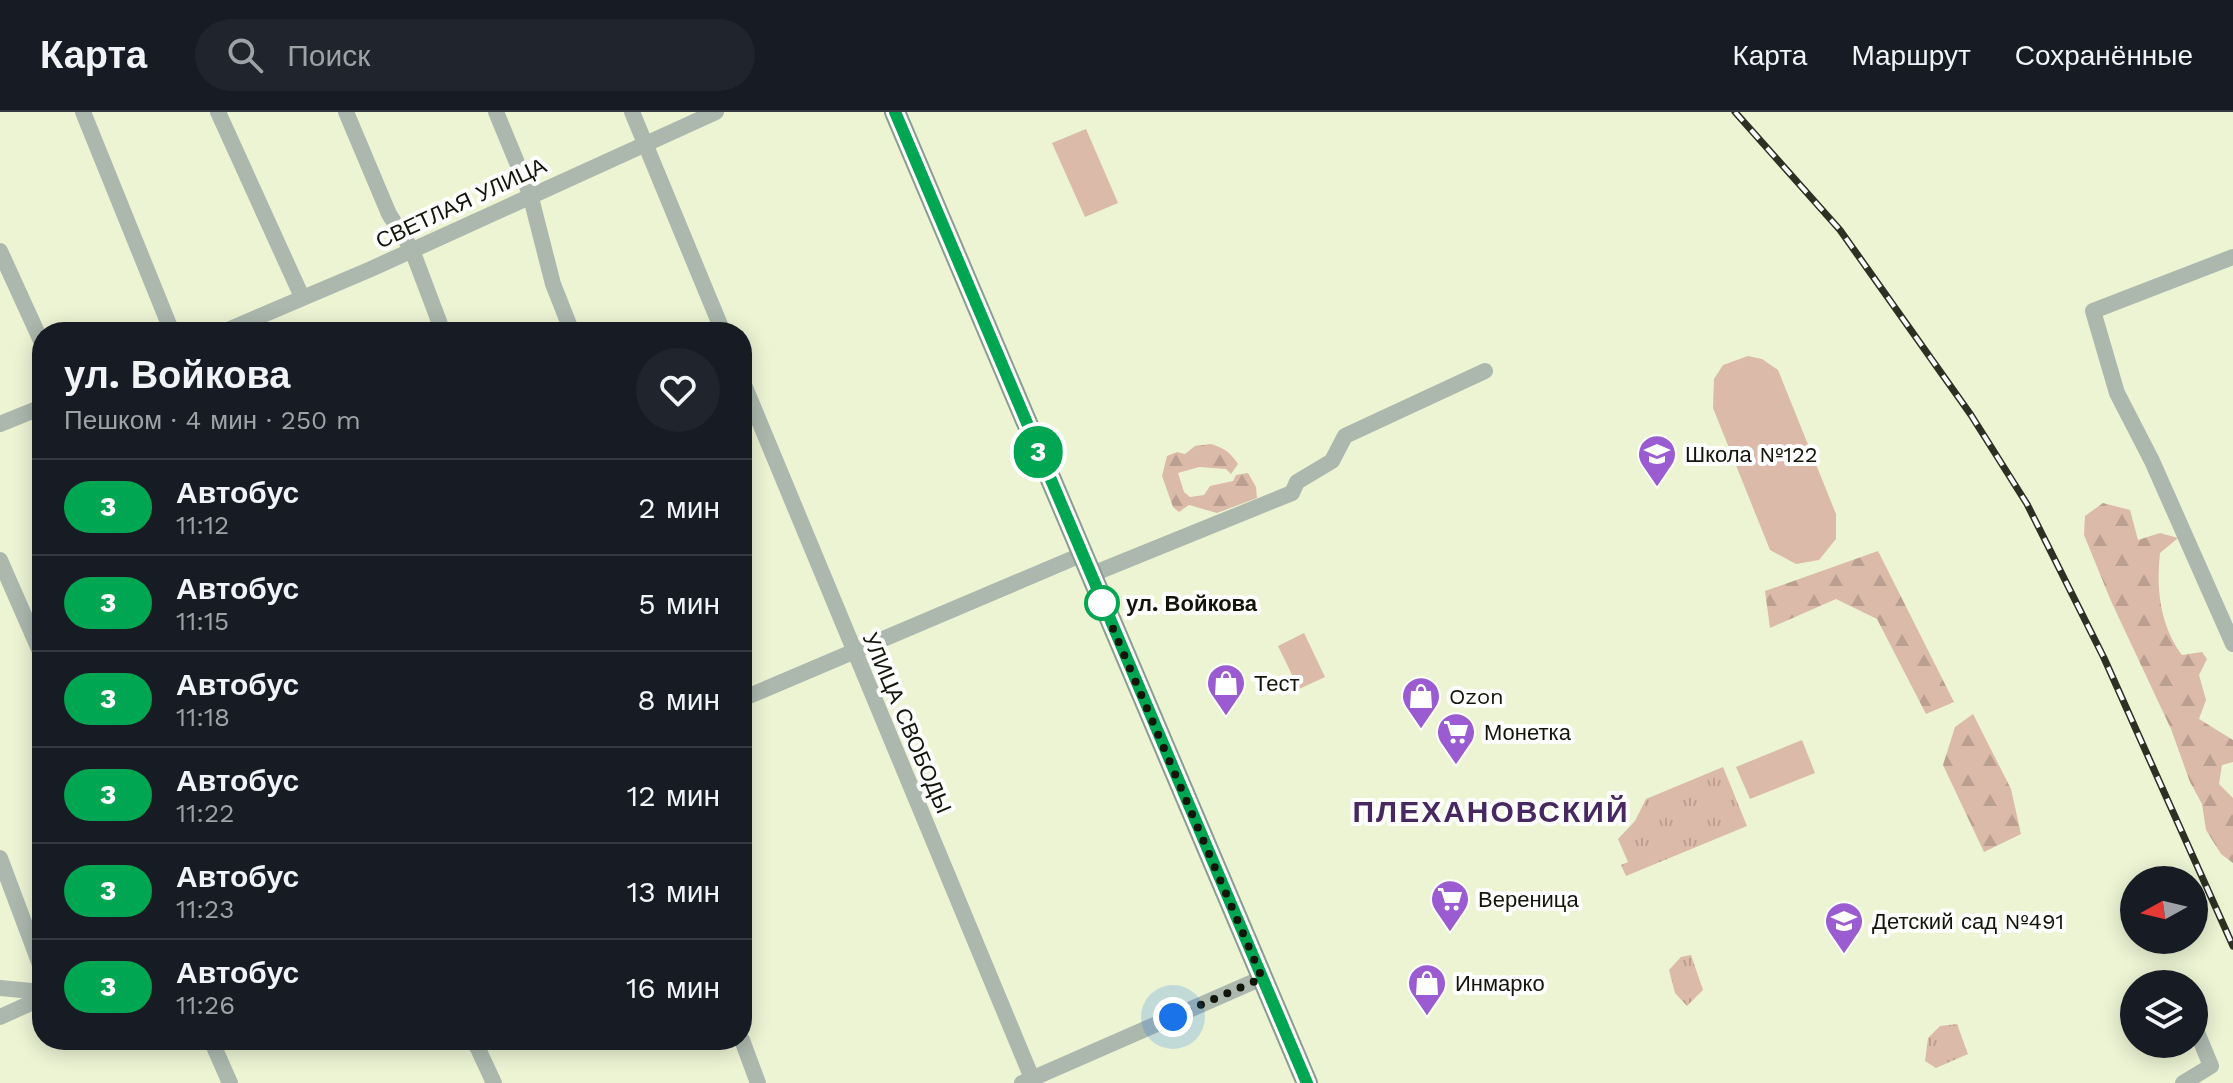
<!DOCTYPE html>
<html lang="ru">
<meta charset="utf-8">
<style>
:root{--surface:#171b24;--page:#20242c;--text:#f1f3f6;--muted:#9ea1a6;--line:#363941}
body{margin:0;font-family:"Work Sans",sans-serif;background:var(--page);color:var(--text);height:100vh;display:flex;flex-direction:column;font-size:30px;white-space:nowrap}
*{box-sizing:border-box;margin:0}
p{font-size:26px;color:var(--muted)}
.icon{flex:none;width:44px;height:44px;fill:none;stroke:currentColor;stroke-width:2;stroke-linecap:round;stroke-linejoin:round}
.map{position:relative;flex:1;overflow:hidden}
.side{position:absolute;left:32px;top:210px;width:720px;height:728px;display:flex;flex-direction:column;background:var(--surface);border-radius:32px;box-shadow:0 4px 20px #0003}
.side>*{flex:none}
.badge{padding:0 16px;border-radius:26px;font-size:28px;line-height:52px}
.needle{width:52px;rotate:262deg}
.tools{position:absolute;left:2120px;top:754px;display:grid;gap:16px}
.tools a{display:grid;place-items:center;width:88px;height:88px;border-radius:50%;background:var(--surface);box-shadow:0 4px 20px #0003;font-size:40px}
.you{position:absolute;width:40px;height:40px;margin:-20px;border:6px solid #fff;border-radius:50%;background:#1a73e8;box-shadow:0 0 0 12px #1a73e833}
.map>.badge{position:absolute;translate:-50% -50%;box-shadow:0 0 0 4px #fff}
.round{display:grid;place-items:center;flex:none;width:84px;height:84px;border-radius:42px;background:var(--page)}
.summary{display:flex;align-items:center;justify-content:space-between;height:136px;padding:0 32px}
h1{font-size:38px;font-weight:700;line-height:60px}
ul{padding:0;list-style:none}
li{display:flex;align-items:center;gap:24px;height:96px;padding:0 32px;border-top:2px solid var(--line)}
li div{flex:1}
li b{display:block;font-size:30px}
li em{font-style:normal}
li .badge{min-width:88px;font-weight:700;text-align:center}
header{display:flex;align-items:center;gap:48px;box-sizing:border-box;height:112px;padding:0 40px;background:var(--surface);border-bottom:2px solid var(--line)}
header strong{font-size:38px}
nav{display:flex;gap:44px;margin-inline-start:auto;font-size:28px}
.search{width:560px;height:72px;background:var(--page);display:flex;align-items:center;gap:20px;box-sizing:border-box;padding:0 28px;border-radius:44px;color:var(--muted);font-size:30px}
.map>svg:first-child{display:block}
.grass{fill:url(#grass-tufts)}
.forest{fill:url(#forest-firs)}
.pitch{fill:#dbbaa9}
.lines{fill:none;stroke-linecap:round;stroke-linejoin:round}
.street{stroke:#acb8ae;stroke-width:16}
.secondary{stroke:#8b9d8e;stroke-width:22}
.rail-casing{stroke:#2d3022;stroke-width:7}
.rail{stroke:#fff;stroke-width:4;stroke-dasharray:12;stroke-linecap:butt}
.line-casing{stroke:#fff;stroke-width:18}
.line{stroke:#00a651;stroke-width:12}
.walk{stroke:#13150a;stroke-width:8;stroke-dasharray:0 14.4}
.stop-dot{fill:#fff;stroke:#00a651;stroke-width:4}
.labels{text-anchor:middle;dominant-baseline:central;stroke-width:8;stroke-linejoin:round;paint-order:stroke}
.street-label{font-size:22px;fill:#13150a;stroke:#fff}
.poi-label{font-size:22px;fill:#13150a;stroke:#fff;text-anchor:start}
.stop-label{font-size:22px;font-weight:bold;fill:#13150a;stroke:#fff;text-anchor:start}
.district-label{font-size:30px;font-weight:bold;letter-spacing:2px;fill:#472860;stroke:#fff}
</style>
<header>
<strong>Карта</strong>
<div class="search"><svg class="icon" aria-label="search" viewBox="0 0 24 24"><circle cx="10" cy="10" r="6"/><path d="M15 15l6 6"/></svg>Поиск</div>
<nav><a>Карта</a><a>Маршрут</a><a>Сохранённые</a></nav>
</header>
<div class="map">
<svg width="2233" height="971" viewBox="0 0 2233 971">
<defs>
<pattern id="grass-tufts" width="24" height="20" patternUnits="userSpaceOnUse" patternTransform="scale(2)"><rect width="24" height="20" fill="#dbbaa9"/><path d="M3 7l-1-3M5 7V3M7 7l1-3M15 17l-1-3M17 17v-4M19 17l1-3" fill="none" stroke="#bb9f90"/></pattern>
<pattern id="forest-firs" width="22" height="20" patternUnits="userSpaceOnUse" patternTransform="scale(2)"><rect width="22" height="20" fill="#dbbaa9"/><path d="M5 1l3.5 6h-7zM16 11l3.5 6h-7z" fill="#bb9f90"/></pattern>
</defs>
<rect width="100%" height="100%" fill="#edf4d4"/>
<!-- grass -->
<g class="grass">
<polygon points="1723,655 1747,714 1626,764 1621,753 1628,750 1618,727 1635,709 1646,687"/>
<polygon points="1691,843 1703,878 1687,894 1675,881 1669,858 1681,845"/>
<polygon points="1957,912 1968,942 1936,956 1925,949 1928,926 1940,914"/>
</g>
<!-- forest -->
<g class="forest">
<path d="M 1211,332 C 1224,336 1230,340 1238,352 L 1231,362 L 1226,357 L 1199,355 L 1178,361 L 1184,380 L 1190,385 L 1204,383 L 1210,374 L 1233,369 L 1236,363 L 1248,361 L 1256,375 L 1257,386 L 1217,401 L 1189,393 L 1179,400 L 1173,395 L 1162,364 L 1167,344 L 1177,340 L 1185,342 L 1195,334 Z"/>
<path d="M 2103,391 L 2130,398 L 2138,428 L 2160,421 L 2178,426 L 2160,441 C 2156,477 2160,513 2182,543 L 2202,540 L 2207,547 L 2199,563 L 2206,588 L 2199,607 L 2233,628 L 2233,650 L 2222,653 L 2219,672 L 2233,686 L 2233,751 L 2221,742 L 2206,718 L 2202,692 L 2190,670 L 2171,617 L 2111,489 L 2084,423 L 2085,404 Z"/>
<polygon points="1878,439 1954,590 1926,602 1877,507 1836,487 1770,516 1765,479"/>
<polygon points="1973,602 2011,677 2021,722 1984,740 1943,653 1955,615"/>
</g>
<!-- pitch -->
<g class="pitch">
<polygon points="1086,17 1118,91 1085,105 1052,31"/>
<polygon points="1748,244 1762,247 1778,258 1836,402 1836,427 1819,448 1796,452 1770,438 1713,296 1714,267 1723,253"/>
<polygon points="1304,521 1325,565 1299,577 1278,534"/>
<polygon points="1802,628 1815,661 1750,687 1736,655"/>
</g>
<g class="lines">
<!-- street -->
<g class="street">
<polyline points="83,0 172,220"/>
<polyline points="218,0 302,185"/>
<polyline points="346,0 389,102 412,138 443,220"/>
<polyline points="496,0 530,82 553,172 572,220"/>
<polyline points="632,0 723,220"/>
<polyline points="0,139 42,231"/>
<polyline points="2233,145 2093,199 2117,281 2152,349 2233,532"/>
<polyline points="223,220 371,157 716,0"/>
<polyline points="742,268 1034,971"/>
<polyline points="0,312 42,295"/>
<polyline points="0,448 42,544"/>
<polyline points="1090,463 1292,381 1297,370 1332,349 1345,324 1485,259"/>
<polyline points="742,587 1081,443"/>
<polyline points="0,746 42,858"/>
<polyline points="0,876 42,880"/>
<polyline points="0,905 42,886"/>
<polyline points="211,928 230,971"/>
<polyline points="474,928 494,971"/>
<polyline points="742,928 758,971"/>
<polyline points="1022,971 1262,866"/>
<polyline points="2183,971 2211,954 2194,913"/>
</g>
<!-- secondary -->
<polyline class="secondary" points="895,0 1307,971"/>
<defs>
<polyline id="rail" points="1735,0 1840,118 1971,303 2027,392 2104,546 2233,834"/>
</defs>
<!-- rail casing -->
<use href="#rail" class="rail-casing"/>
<!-- rail -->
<use href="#rail" class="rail"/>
</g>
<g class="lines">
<defs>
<polyline id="line" points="895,0 1307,971"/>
</defs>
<!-- line casing -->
<use href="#line" class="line-casing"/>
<!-- line -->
<use href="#line" class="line"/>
<!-- walk -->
<polyline class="walk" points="1102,491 1099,484 1262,866 1173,905"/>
</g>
<!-- icons -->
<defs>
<symbol id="school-pin" viewBox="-11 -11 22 30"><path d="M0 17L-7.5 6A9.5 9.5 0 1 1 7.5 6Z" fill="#9b5bd1" stroke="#fff"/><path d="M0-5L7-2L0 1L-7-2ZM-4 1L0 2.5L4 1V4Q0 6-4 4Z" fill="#fff"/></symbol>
<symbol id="shop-pin" viewBox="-11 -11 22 30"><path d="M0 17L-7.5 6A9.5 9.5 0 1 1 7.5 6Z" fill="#9b5bd1" stroke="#fff"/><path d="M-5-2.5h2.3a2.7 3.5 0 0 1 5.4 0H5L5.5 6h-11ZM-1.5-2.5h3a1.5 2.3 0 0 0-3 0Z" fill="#fff"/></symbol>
<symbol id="supermarket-pin" viewBox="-11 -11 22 30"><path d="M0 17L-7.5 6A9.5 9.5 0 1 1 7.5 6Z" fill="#9b5bd1" stroke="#fff"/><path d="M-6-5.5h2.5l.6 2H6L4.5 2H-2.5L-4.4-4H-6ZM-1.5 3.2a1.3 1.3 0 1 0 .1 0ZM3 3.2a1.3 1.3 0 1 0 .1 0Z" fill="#fff"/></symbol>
</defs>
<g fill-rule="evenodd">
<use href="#school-pin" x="1635" y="320" width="44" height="60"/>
<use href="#shop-pin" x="1204" y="549" width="44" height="60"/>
<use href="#shop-pin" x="1399" y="562" width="44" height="60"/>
<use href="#supermarket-pin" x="1434" y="598" width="44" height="60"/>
<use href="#supermarket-pin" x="1428" y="765" width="44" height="60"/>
<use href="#school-pin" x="1822" y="787" width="44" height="60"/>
<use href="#shop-pin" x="1405" y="849" width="44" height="60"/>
</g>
<!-- markers -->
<circle class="stop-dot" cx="1102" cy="491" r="16"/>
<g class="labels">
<!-- street labels -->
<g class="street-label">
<text transform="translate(461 91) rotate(-25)">СВЕТЛАЯ УЛИЦА</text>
<text transform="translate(907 611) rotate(67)">УЛИЦА СВОБОДЫ</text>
</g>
<!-- poi labels -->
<g class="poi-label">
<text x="1685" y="342">Школа №122</text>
<text x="1254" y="571">Тест</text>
<text x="1449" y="584">Ozon</text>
<text x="1484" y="620">Монетка</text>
<text x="1478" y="787">Вереница</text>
<text x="1872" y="809">Детский сад №491</text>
<text x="1455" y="871">Инмарко</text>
</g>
<!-- stop labels -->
<g class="stop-label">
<text x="1126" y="491">ул. Войкова</text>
</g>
<!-- district labels -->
<g class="district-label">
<text x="1491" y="699">ПЛЕХАНОВСКИЙ</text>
</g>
</g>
</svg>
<div class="tools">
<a><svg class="needle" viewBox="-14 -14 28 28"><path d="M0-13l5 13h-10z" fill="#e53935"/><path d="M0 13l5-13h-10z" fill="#9ea1a6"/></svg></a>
<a><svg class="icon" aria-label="layers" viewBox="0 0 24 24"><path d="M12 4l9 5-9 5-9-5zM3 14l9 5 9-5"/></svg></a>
</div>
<div class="you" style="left:1173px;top:905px"></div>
<b class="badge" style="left:1038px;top:340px;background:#00a651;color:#fff">3</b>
<section class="side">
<div class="summary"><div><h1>ул. Войкова</h1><p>Пешком · 4 мин · 250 m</p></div><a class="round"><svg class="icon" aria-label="heart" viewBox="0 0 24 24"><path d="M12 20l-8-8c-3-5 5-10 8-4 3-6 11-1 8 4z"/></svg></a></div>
<ul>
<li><span class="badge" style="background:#00a651;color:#fff">3</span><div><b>Автобус</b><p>11:12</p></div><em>2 мин</em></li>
<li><span class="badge" style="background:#00a651;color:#fff">3</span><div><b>Автобус</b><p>11:15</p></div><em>5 мин</em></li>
<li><span class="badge" style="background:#00a651;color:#fff">3</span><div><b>Автобус</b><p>11:18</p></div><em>8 мин</em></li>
<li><span class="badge" style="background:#00a651;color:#fff">3</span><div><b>Автобус</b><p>11:22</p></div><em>12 мин</em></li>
<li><span class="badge" style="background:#00a651;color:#fff">3</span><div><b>Автобус</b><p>11:23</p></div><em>13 мин</em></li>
<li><span class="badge" style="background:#00a651;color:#fff">3</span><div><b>Автобус</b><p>11:26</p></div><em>16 мин</em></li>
</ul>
</section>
</div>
